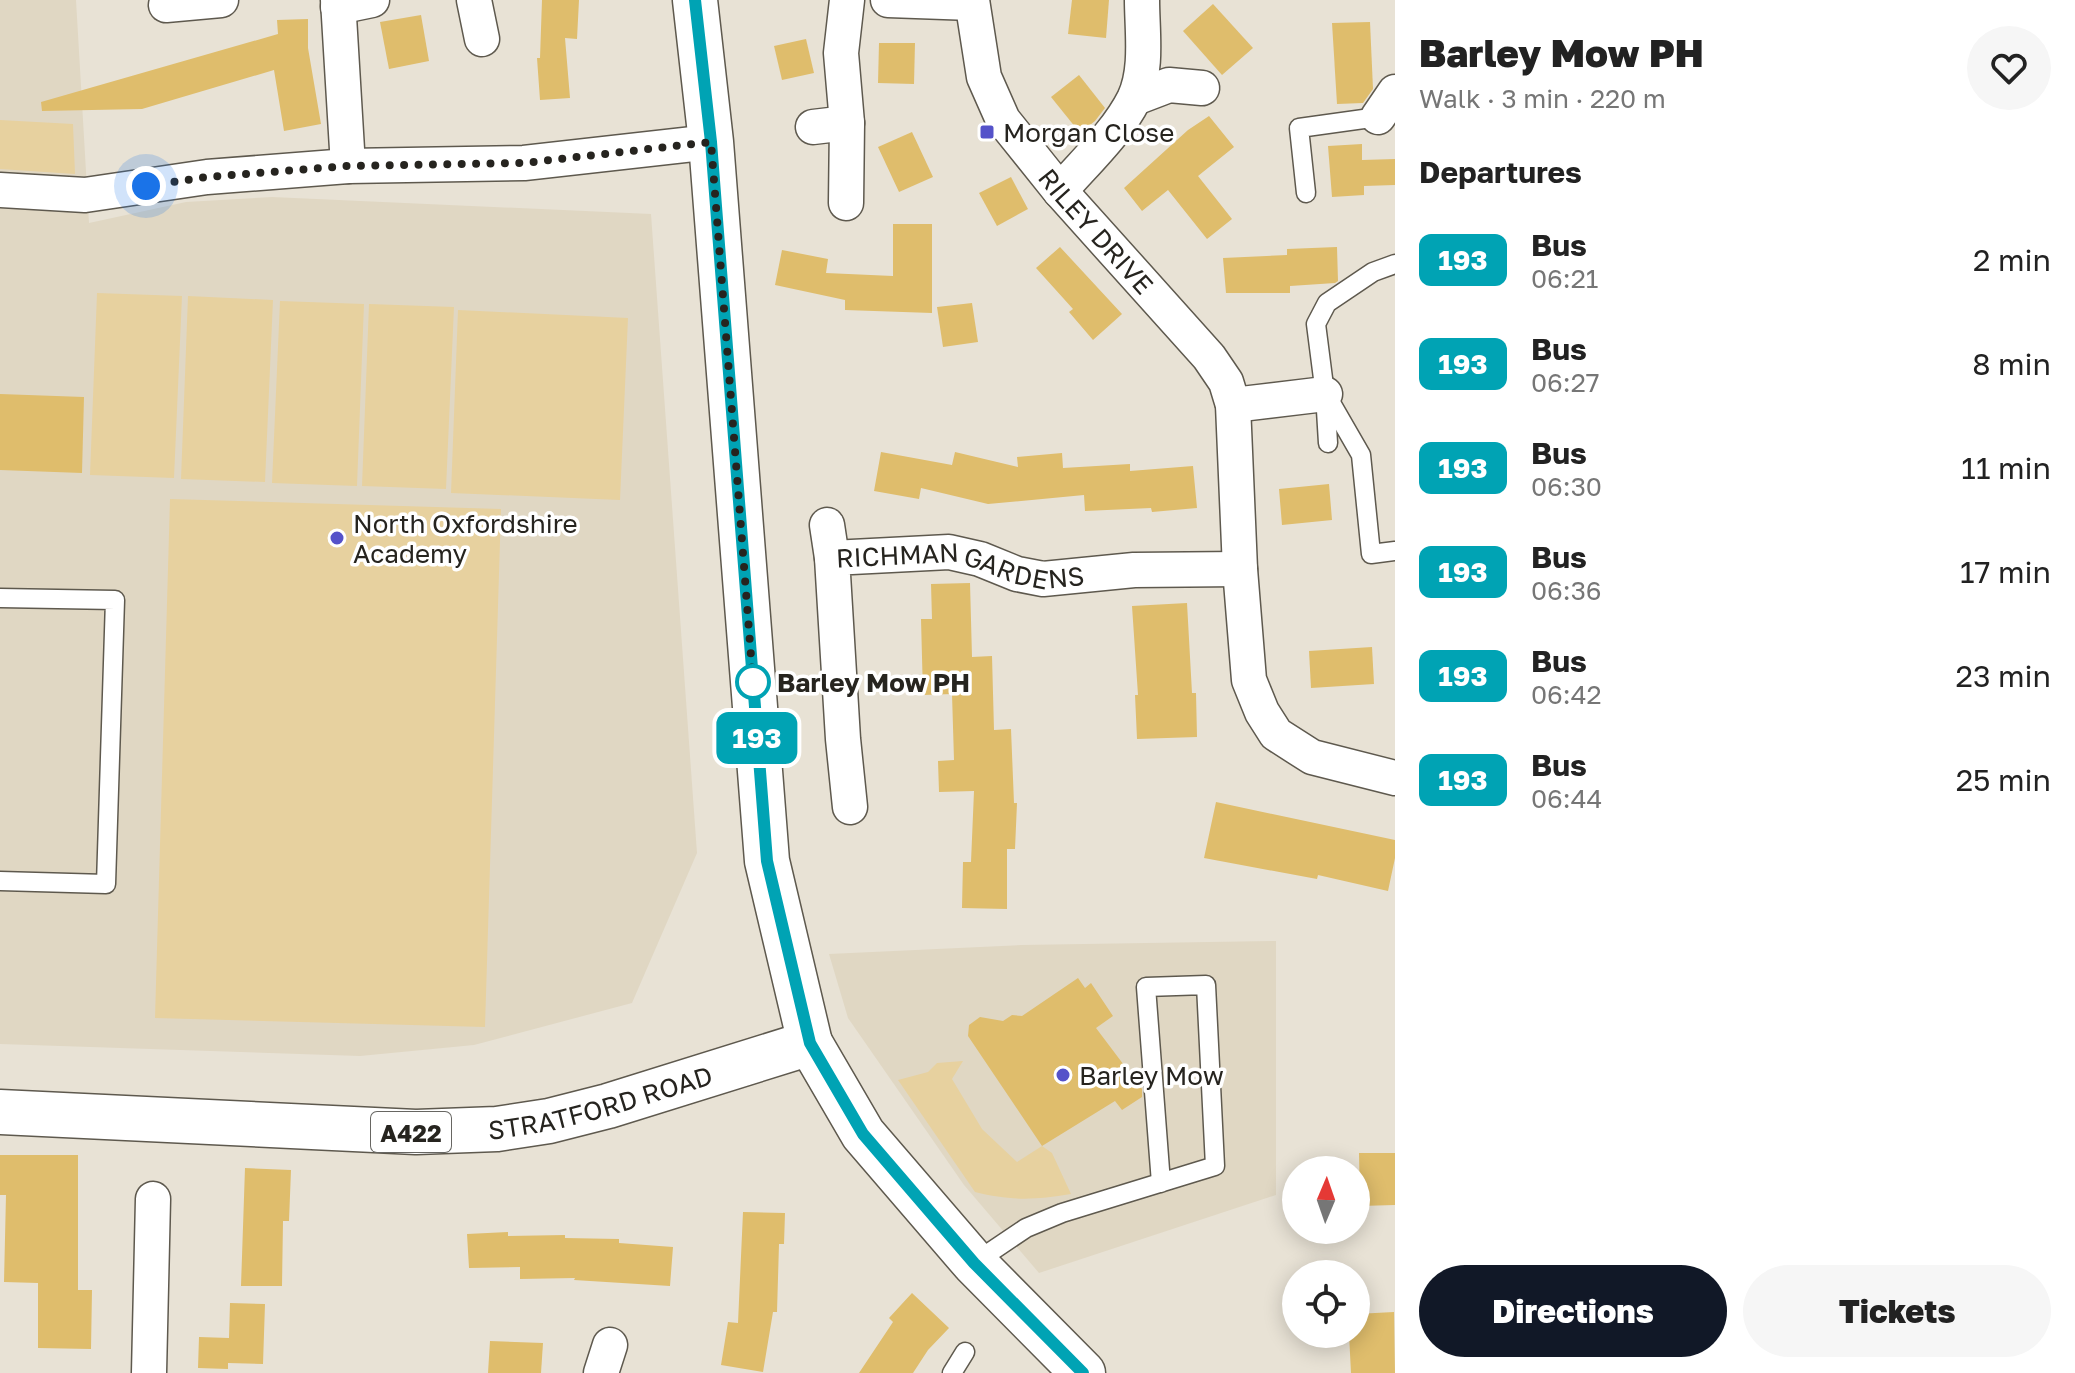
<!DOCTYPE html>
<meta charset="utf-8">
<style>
:root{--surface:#fff;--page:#f6f6f6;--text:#222;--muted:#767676;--accent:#111827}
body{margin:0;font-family:"Golos Text",sans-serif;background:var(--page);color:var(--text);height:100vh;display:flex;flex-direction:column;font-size:30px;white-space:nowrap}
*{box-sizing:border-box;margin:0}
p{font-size:26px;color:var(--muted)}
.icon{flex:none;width:44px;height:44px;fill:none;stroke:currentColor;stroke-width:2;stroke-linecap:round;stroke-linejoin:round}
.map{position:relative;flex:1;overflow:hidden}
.details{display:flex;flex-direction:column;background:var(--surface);width:680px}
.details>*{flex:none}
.badge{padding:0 16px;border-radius:12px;font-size:28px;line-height:52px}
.needle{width:52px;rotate:2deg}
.controls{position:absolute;left:1282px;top:1156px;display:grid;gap:16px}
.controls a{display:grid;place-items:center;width:88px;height:88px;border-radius:50%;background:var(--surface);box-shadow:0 4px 20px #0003;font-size:40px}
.you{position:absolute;width:40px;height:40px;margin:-20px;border:6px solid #fff;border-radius:50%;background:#1a73e8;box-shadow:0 0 0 12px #1a73e833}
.map>.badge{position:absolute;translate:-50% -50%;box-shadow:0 0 0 4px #fff}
h2{padding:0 24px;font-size:30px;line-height:72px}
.round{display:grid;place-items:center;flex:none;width:84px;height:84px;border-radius:42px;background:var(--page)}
.overview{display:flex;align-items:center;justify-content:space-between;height:136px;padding:0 24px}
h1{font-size:38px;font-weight:800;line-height:60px}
.primary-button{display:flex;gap:16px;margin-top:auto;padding:16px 24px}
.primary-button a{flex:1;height:92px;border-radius:48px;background:var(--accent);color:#fff;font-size:32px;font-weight:800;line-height:92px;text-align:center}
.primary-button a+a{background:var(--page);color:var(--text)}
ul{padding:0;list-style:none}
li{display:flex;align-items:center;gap:24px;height:104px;padding:0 24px}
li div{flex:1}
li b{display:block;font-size:30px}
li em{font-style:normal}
li .badge{min-width:88px;font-weight:700;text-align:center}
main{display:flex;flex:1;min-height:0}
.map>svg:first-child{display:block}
.built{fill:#e0d7c3}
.green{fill:#e7d19f}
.building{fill:#dfbd6c}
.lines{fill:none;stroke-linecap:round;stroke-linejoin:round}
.service-casing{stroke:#5e594e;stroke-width:21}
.minor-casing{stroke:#5e594e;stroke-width:37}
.secondary-casing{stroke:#5e594e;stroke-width:47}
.primary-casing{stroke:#5e594e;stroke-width:47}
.service{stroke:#fff;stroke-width:18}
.minor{stroke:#fff;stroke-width:34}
.secondary{stroke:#fff;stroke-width:44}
.primary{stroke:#fff;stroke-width:44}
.line-casing{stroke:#fff;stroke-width:18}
.line{stroke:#00a3b4;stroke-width:12}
.walk{stroke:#26241f;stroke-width:8;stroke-dasharray:0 14.4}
.poi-dot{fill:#5552c9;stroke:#fff;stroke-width:3}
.stop-dot{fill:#fff;stroke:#00a3b4;stroke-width:4}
.labels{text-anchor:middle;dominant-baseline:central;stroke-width:7;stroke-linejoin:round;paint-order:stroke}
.shield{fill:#fff;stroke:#676662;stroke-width:2}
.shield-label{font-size:24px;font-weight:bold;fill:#26241f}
.poi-label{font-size:26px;fill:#26241f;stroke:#fff;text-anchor:start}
.street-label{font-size:26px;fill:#26241f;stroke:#fff}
.stop-label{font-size:26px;font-weight:bold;fill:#26241f;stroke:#fff;text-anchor:start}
</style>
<main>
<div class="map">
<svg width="1395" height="1373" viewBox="0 0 1395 1373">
<rect width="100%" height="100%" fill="#e8e2d5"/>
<!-- built -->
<g class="built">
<polygon points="0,0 76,0 89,223 186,202 272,197 651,214 697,853 632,1003 474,1045 360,1056 0,1044"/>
<polygon points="1276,941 1276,1195 1039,1273 964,1185 848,1018 829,954 1021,945"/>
</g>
<!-- green -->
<g class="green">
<polygon points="0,120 73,124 75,174 0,169"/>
<polygon points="97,293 182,296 174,478 90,475"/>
<polygon points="188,296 273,300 265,482 181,479"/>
<polygon points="280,301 364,304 357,486 272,483"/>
<polygon points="369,304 454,307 446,489 362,486"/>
<polygon points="458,310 628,318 620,500 451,493"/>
<polygon points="170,499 501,509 485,1027 155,1018"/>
<path d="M 963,1061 L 952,1079 L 982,1129 L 1017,1162 L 1042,1146 L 1052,1153 L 1071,1194 C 1034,1200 1012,1201 975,1192 L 898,1080 L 928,1072 L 937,1063 Z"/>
</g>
<!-- building -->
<g class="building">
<polygon points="542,0 579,0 577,39 565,38 570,98 540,100 537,58 540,58"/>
<polygon points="1072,0 1109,0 1106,38 1068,34"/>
<polygon points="1213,4 1253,48 1222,75 1183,31"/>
<polygon points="421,15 429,61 389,69 380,22"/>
<polygon points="308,19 308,48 321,124 284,131 274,70 142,109 42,111 41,102 278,34 277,20"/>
<polygon points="1370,22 1373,89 1363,103 1337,104 1332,23"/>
<polygon points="806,39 814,73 782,80 774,46"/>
<polygon points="879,43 915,43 914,84 878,83"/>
<polygon points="1079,75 1105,108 1095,121 1080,133 1051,97"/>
<polygon points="1209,116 1234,147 1198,176 1232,219 1207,239 1168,190 1142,211 1124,188 1188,130"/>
<polygon points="912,132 933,177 899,192 878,147"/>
<polygon points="1362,144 1362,160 1395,159 1395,185 1364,186 1364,195 1332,197 1328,146"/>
<polygon points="1011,177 1028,209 997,226 979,193"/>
<polygon points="893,224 932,224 932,313 845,310 845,300 775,285 782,250 828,259 826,273 893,276"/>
<polygon points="1060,247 1122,314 1093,340 1069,312 1073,309 1036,268"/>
<polygon points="1337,247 1338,281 1335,283 1290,286 1290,293 1226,293 1223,258 1287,255 1287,249"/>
<polygon points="972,303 978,342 943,347 937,307"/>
<polygon points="0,394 84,397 82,473 0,470"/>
<polygon points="881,452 952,465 955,452 1018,467 1017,457 1062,453 1063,468 1130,464 1130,471 1193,466 1197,508 1152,512 1151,508 1085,511 1084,495 988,504 921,488 919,499 874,491"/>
<polygon points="1329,484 1332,520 1282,525 1279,489"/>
<polygon points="970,583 972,657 992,656 994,730 1011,729 1014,803 1017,803 1015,849 1007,849 1007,909 962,908 963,862 971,862 974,791 939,792 938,761 954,760 952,694 923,695 921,619 932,619 931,584"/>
<polygon points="1187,603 1192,693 1196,693 1197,737 1137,739 1135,695 1138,695 1132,606"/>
<polygon points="1372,647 1374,684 1311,688 1309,651"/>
<polygon points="1216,802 1395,840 1395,858 1388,891 1318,875 1317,879 1204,858"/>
<polygon points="1078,978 1085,988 1091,983 1113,1016 1096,1028 1142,1089 1142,1097 1122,1110 1115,1101 1042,1146 968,1036 969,1025 980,1017 1003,1021 1012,1015 1022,1016"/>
<polygon points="1359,1153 1395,1153 1395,1205 1360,1206"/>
<polygon points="0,1155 78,1155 78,1290 92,1290 91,1349 38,1348 38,1283 4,1282 6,1195 0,1195"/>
<polygon points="245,1168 291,1170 289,1221 283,1221 282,1286 241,1286"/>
<polygon points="743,1212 785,1213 784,1244 779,1244 777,1312 773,1312 763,1372 721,1365 728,1322 738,1323"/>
<polygon points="508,1232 508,1236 565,1235 565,1238 619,1239 619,1243 673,1247 670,1286 574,1280 575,1278 520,1279 520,1267 469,1268 467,1234"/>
<polygon points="912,1293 949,1328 928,1350 913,1373 859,1373 893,1322 889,1318"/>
<polygon points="230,1303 265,1304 263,1364 228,1363 228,1369 198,1368 199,1337 229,1338"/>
<polygon points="1394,1312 1395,1373 1351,1373 1349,1334 1356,1334 1356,1314"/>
<polygon points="490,1341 543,1343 541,1373 488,1373"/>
</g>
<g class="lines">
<defs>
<g id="service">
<polyline points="1306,193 1299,128 1378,117"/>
<polyline points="1327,396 1361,455 1371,554 1395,551"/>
<polyline points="1328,443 1325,394 1316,324 1327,303 1373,272 1395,264"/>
<polyline points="0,598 115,600 106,884 0,881"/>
<polyline points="974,1263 1026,1228 1062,1213 1215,1166 1206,985 1146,987 1161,1183"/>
<polyline points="952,1373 965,1352"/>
</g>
<g id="minor">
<polyline points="338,0 348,166"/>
<polyline points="474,0 482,39"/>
<polyline points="888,0 972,3"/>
<path id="s1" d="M 972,0 L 984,77 L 1003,120 L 1060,191 L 1209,357 L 1226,382 L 1233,405 L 1240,569 L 1249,680 L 1262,712 L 1276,734 L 1312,757 L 1395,778"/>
<polyline points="166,5 221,0"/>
<polyline points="338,7 372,0"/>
<polyline points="1135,98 1169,85 1202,88"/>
<polyline points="1378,117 1395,92"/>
<polyline points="813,127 847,123"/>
<polyline points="0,190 85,195 207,177 348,166 524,163 711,142"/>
<path d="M 1060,191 C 1085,162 1117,133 1134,99 C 1148,70 1142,31 1142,0"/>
<polyline points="846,203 847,123 841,53 847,0"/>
<polyline points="1233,405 1325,394"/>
<polyline points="827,525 832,558"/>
<path id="s2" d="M 850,807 L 843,739 L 832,558 L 949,552 L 980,559 L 1017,574 L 1043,579 L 1134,570 L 1240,569"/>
<polyline points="149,1373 153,1199"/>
<polyline points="601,1373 610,1345"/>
</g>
<polyline id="secondary" points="695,0 711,142 767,861 810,1043"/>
<g id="primary">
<path id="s3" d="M 0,1112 L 416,1132 L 497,1129 L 549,1121 L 608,1106 L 810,1043 L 863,1134 L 974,1263 L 1083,1373"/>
</g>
</defs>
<!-- service casing -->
<use href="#service" class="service-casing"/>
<!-- minor casing -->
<use href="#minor" class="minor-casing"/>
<!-- secondary casing -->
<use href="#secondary" class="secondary-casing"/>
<!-- primary casing -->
<use href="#primary" class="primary-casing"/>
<!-- service -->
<use href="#service" class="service"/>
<!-- minor -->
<use href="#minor" class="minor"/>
<!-- secondary -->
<use href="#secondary" class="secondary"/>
<!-- primary -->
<use href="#primary" class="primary"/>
</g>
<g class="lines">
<defs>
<polyline id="line" points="695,0 711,142 767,861 810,1043 863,1134 974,1263 1083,1373"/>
</defs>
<!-- line casing -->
<use href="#line" class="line-casing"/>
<!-- line -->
<use href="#line" class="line"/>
<!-- walk -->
<polyline class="walk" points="146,186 207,177 348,166 524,163 711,142 753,682"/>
</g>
<!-- markers -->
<g class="poi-dot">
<rect x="979" y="124" width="16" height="16" rx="4"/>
<circle cx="337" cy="538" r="8"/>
<circle cx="1063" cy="1075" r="8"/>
</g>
<circle class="stop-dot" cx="753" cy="682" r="16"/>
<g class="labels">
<!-- shield labels -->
<rect class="shield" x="371" y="1112" width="80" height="40" rx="6"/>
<g class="shield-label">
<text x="411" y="1132">A422</text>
</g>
<!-- poi labels -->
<g class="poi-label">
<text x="1003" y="132">Morgan Close</text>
<text x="353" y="523">North Oxfordshire<tspan x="353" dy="30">Academy</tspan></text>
<text x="1079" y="1075">Barley Mow</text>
</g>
<!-- street labels -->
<g class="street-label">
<text stroke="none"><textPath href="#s1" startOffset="270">RILEY DRIVE</textPath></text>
<text stroke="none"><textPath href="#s2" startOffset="380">RICHMAN GARDENS</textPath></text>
<text stroke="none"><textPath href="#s3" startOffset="604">STRATFORD ROAD</textPath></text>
</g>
<!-- stop labels -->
<g class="stop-label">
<text x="777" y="682">Barley Mow PH</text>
</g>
</g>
</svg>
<div class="controls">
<a><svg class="needle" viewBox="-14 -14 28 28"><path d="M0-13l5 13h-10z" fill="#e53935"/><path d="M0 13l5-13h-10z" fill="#767676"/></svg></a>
<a><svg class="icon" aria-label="locate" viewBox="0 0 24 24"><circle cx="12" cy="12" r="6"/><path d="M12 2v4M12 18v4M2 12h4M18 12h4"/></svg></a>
</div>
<div class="you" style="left:146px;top:186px"></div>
<b class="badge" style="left:757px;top:738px;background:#00a3b4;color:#fff">193</b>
</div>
<section class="details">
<div class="overview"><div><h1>Barley Mow PH</h1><p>Walk · 3 min · 220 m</p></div><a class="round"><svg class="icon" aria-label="heart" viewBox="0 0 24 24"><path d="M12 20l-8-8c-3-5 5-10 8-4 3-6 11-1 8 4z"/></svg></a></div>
<h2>Departures</h2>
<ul>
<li><span class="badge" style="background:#00a3b4;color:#fff">193</span><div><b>Bus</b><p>06:21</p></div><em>2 min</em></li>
<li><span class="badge" style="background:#00a3b4;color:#fff">193</span><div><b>Bus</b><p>06:27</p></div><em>8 min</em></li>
<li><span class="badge" style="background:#00a3b4;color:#fff">193</span><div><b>Bus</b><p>06:30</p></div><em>11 min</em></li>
<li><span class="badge" style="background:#00a3b4;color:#fff">193</span><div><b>Bus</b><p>06:36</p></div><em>17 min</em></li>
<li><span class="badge" style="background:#00a3b4;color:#fff">193</span><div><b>Bus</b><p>06:42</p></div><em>23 min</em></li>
<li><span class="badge" style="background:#00a3b4;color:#fff">193</span><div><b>Bus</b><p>06:44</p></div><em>25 min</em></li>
</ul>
<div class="primary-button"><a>Directions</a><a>Tickets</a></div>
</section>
</main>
